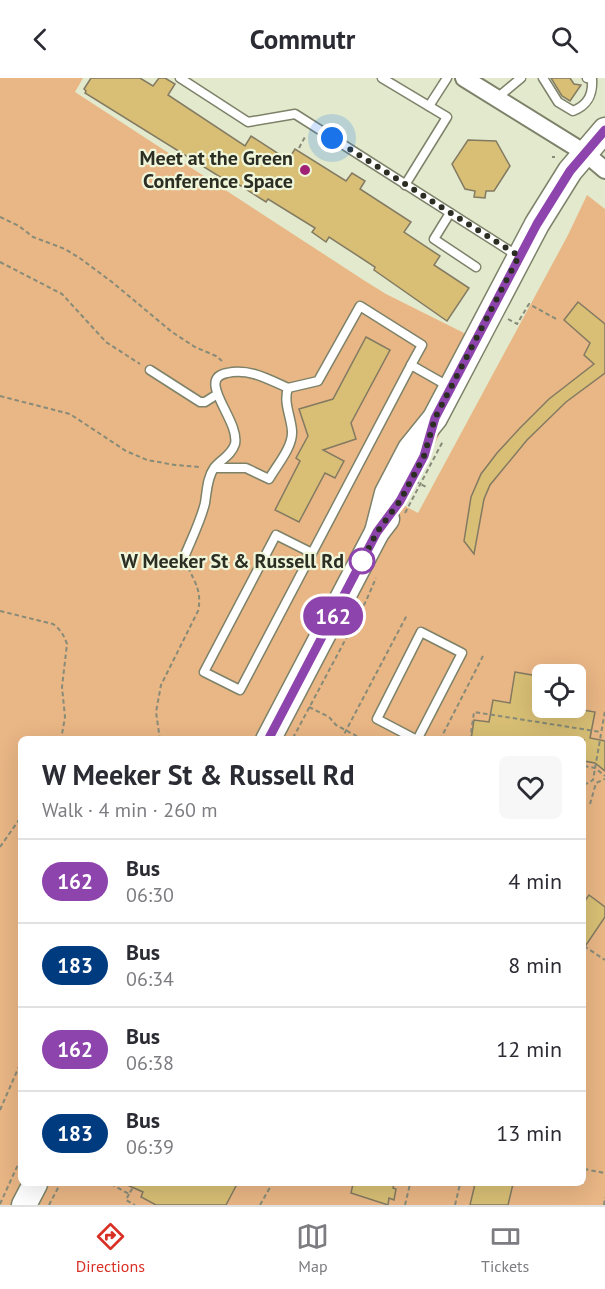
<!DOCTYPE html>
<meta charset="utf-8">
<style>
:root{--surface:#fff;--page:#f7f7f7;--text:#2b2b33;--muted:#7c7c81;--line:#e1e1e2;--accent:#d93025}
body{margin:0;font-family:"PT Sans",sans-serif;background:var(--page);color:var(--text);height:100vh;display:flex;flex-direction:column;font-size:22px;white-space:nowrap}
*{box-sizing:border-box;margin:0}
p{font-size:20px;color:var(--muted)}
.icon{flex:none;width:33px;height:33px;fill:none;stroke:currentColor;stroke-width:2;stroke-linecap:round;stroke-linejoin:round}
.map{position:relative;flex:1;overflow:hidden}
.sheet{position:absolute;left:18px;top:658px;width:568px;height:450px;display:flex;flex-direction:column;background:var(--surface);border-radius:9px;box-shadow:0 6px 24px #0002}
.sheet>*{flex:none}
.badge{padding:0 12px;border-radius:20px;font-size:21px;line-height:39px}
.fabs{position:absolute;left:532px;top:586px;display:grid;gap:12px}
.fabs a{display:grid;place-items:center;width:54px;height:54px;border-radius:9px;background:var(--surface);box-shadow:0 6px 24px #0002;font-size:30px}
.you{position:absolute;width:30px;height:30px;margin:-15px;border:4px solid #fff;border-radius:50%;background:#1a73e8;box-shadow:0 0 0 9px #1a73e833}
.map>.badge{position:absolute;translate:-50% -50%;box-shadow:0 0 0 3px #fff}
.round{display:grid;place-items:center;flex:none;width:63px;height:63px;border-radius:9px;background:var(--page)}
.head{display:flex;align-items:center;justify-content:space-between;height:102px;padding:0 24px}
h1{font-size:28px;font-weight:700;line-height:45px}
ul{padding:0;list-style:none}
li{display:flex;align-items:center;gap:18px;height:84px;padding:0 24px;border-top:2px solid var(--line)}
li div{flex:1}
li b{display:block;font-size:22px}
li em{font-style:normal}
li .badge{min-width:66px;font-weight:700;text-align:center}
header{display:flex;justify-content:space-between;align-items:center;height:78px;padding:0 24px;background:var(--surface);font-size:27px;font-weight:700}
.tab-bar{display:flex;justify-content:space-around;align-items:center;height:84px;border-top:2px solid var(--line);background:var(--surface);font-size:16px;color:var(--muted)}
.tab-bar a{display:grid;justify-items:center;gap:3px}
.tab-bar .current{color:var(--accent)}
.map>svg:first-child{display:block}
.green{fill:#e9b685;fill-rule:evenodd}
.building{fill:#d8bf75;stroke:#837a62;stroke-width:1.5}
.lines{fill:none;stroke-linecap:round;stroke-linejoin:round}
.service-casing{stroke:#7d8269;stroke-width:11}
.minor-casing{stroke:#7d8269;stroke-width:20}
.secondary-casing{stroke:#7d8269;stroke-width:27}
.path{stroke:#878b78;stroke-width:2;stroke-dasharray:4.5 3;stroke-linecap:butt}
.service{stroke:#fff;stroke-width:8}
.minor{stroke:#fff;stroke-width:16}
.secondary{stroke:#fff;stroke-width:24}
.line-casing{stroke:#fff;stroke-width:14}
.line{stroke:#8e44ad;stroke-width:9}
.walk{stroke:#2c2e23;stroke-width:6;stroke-dasharray:0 10.8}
.poi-dot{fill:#a12274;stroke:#f0f6da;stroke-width:2}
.stop-dot{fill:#fff;stroke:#8e44ad;stroke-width:3}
.labels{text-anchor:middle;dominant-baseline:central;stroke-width:4.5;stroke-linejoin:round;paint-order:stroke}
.poi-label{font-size:20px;font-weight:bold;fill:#2c2e23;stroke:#f0f6da;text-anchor:end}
.stop-label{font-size:20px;font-weight:bold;fill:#2c2e23;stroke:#f0f6da;text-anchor:end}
</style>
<header><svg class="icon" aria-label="back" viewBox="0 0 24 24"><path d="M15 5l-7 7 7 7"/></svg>Commutr<svg class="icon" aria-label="search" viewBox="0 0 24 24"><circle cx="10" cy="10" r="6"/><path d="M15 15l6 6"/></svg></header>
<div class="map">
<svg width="605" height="1127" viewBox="0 0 605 1127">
<rect width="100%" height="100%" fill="#e2e9cd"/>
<!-- green -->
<path class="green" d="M 0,0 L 83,0 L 75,14 L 365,203 L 386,216 L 486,266 L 403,427 L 418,435 L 568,157 L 587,117 L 605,131 L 605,1127 L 0,1127 ZM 543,597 L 576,597 L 576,630 L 543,630 ZM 21,662 L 584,662 L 584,1106 L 21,1106 Z"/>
<!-- building -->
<g class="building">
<polygon points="91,0 140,0 153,8 159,0 165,0 175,6 168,17 245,68 251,58 288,82 295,71 346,103 352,95 365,103 360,111 411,144 404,154 440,178 434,187 469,210 447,243 374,192 375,189 329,159 326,164 312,154 315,150 268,121 266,124 227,99 225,102 85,15 86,13 84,11"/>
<polygon points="551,0 570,0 574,6 581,7 570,23 562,18"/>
<polygon points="468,62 496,63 510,88 494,113 486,113 485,120 474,119 475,113 465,111 452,86"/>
<polygon points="578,224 605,246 605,295 566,324 527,362 490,407 484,421 474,476 464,463 471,419 481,396 497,375 519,351 549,321 594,286 584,277 590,265 564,242"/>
<polygon points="366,259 390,272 351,345 356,361 323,372 344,383 335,400 325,395 299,444 275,432 300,383 296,380 308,358 299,331 333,321"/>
<polygon points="515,594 543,599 543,630 571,630 595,634 590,660 605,663 605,693 595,685 584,683 584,662 471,662 474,642 489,644 493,622 510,625"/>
<polygon points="589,817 605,829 605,839 584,870 584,824"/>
<polygon points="125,1106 237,1106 226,1127 156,1127 141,1119 143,1114"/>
<polygon points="353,1106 394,1106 393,1110 396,1111 394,1122 389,1120 388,1127 351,1115"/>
<polygon points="475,1106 513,1106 508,1127 470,1127"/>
</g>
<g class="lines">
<defs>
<g id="service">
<polyline points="180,0 248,44 295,36 518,178"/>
<polyline points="382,0 447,39 405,107"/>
<path d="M 543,0 L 558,24 L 573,33 C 588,27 593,17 592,1 L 587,0"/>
<polyline points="497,20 521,0"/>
<polyline points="429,28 447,0"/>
<polyline points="450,135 434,161 476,189"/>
<polyline points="150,292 200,324 205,324 216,317"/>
<path d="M 215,390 L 246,390 L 269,401 C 277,387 293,369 292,353 C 291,338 283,325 288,310 L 318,303 L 360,228 L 422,267 L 411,287"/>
<polyline points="312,475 276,457 204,594 240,612 411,287 448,308"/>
<path d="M 185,477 C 192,460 201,442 205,425 C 207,413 207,400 214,390 C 221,381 231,378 235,366 C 240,342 195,301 227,295 C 249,290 268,301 288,310"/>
<polygon points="421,554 462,575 417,662 377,641"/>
</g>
<polyline id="minor" points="464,0 585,75 605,92"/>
<g id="secondary">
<polyline points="377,454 387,415 398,394 410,371 435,340 537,146 570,93 605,52"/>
<polyline points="268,662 377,454 387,441"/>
<polyline points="24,1127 35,1106"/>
</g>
</defs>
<!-- service casing -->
<use href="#service" class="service-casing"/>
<!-- minor casing -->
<use href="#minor" class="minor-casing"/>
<!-- secondary casing -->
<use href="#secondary" class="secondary-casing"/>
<!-- path -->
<g class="path">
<polyline points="299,70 306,57"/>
<polyline points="552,79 555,79"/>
<polyline points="0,139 19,148 33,159 65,171 81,181 112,204 172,254 195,269 216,278 222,283"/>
<polyline points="0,184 62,216 106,264 140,286"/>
<polyline points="508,241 517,246 529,226 558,242"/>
<polyline points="0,318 70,336 126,373 147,382 175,387 200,389"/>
<polyline points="415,403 428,410"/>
<polyline points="405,435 443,363"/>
<path d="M 0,533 L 53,546 C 60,551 64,557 67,566 L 62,609 L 65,639 L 61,662"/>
<polyline points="309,629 329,639 336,647 364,662"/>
<polyline points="293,660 366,523 376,500"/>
<path d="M 160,662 L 156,634 L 161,607 L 198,533 C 202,515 196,505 187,488"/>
<polyline points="341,662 407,537"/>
<polyline points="440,662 483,578"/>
<polyline points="470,662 474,634 601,654"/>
<polyline points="584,688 595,690 605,698"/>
<polyline points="584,707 593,702 605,633"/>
<polyline points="590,726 596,705 605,701"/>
<polyline points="0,769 21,739"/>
<polyline points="584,868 605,882"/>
<polyline points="0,1032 21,984"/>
<polyline points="584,1091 605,1095"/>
<polyline points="111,1106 129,1116 135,1106"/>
<polyline points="129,1116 126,1122 135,1127"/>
<polyline points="0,1126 21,1080"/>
<polyline points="49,1127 60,1106"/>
<polyline points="260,1127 272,1106"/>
<polyline points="405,1127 410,1106"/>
<polyline points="455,1127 460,1106"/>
<polyline points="604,1127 605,1119"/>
</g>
<!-- service -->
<use href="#service" class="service"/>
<!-- minor -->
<use href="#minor" class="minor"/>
<!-- secondary -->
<use href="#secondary" class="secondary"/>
</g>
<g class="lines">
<defs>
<polyline id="line" points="268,662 377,454 400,423 424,378 435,340 537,146 570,93 605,52"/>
</defs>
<!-- line casing -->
<use href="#line" class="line-casing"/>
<!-- line -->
<use href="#line" class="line"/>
<!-- walk -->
<polyline class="walk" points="332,60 519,178 435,340 424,378 400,423 377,454 362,483"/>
</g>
<!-- markers -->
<circle class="poi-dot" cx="305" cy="92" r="6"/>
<circle class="stop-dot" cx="362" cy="483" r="12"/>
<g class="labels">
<!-- poi labels -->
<g class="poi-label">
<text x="293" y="80">Meet at the Green<tspan x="293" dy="23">Conference Space</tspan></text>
</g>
<!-- stop labels -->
<g class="stop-label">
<text x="344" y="483">W Meeker St &amp; Russell Rd</text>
</g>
</g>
</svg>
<div class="fabs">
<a><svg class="icon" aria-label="locate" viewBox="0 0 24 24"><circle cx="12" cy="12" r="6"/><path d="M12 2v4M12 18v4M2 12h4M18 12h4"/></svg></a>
</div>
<div class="you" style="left:332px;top:60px"></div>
<b class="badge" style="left:333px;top:538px;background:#8e44ad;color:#fff">162</b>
<section class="sheet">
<div class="head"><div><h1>W Meeker St &amp; Russell Rd</h1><p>Walk · 4 min · 260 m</p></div><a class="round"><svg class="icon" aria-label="heart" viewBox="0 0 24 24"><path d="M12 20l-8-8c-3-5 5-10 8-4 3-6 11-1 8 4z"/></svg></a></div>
<ul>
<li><span class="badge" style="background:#8e44ad;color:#fff">162</span><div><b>Bus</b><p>06:30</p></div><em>4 min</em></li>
<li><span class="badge" style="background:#003b80;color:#fff">183</span><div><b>Bus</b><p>06:34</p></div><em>8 min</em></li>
<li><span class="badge" style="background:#8e44ad;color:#fff">162</span><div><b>Bus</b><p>06:38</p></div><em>12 min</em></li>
<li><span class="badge" style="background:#003b80;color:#fff">183</span><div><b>Bus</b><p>06:39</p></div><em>13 min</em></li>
</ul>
</section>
</div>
<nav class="tab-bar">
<a class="current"><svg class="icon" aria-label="directions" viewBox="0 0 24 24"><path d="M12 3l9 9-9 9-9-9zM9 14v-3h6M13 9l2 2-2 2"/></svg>Directions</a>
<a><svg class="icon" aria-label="map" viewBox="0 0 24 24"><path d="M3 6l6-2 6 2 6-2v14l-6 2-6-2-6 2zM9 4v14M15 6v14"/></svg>Map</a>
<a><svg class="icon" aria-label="tickets" viewBox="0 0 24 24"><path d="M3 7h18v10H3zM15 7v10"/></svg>Tickets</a>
</nav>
